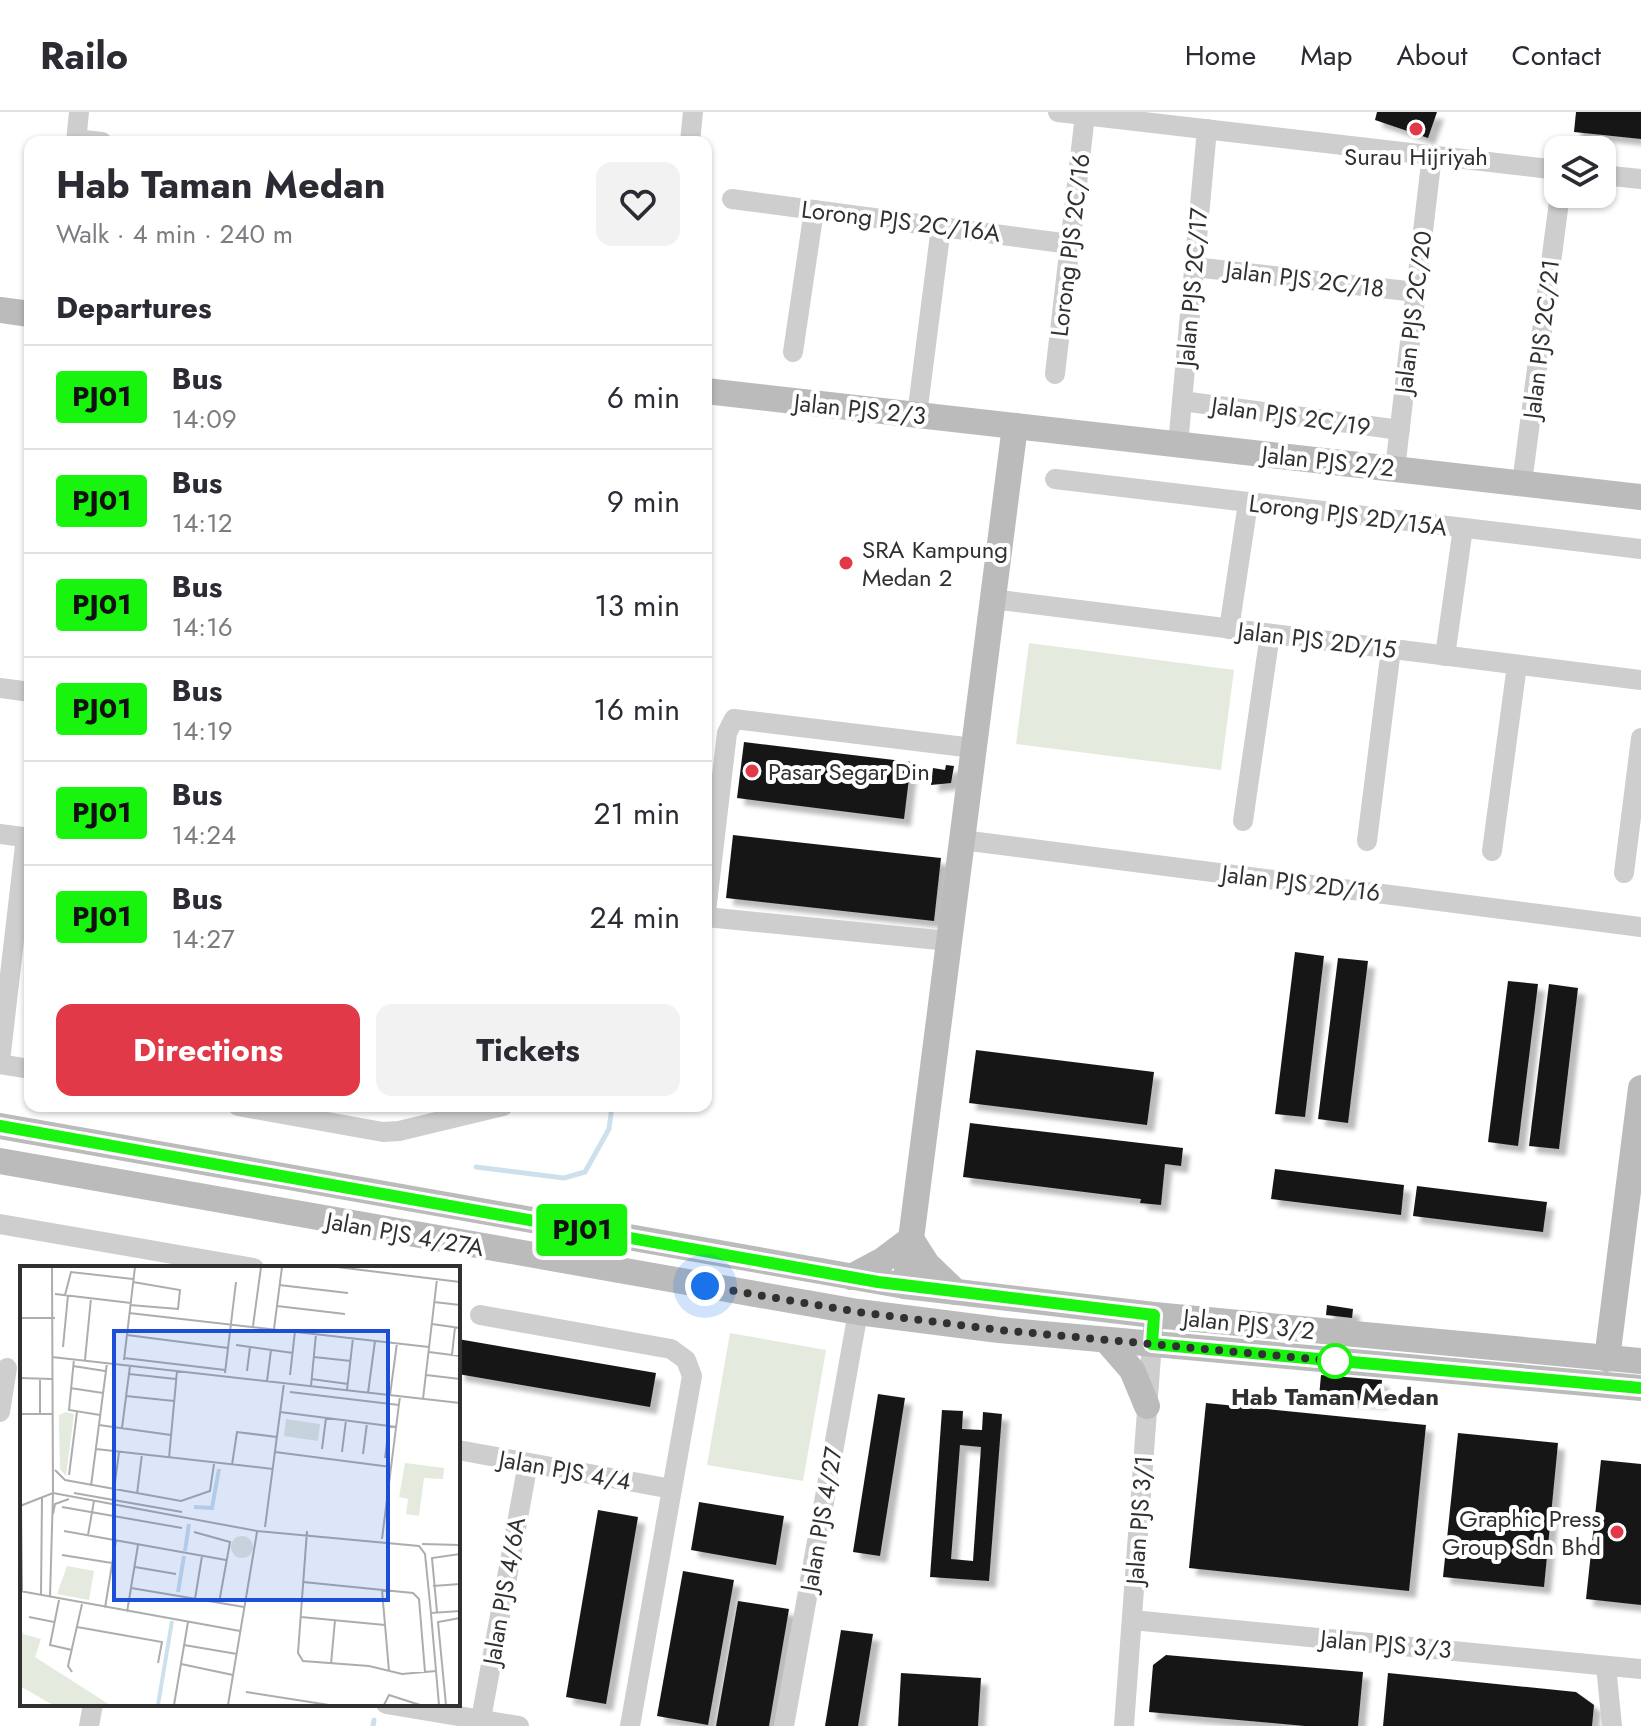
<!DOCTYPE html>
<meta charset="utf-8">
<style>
:root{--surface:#fff;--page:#f2f2f3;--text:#2b2b33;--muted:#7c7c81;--line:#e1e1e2;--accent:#e23948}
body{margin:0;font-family:Jost,sans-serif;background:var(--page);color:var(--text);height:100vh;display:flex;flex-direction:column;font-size:30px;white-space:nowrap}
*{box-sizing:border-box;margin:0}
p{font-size:26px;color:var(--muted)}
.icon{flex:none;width:44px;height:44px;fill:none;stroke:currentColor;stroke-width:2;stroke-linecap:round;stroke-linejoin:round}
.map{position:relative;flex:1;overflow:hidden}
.side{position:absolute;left:24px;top:24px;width:688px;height:976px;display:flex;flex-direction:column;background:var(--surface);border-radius:16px;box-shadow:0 2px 6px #0004}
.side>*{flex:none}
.badge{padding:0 16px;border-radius:6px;font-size:28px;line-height:52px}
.tools{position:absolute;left:1544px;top:24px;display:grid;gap:16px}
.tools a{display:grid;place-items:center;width:72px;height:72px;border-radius:16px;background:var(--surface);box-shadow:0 2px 6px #0004;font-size:40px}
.you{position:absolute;width:40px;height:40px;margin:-20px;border:6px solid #fff;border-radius:50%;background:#1a73e8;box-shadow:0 0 0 12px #1a73e833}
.map>.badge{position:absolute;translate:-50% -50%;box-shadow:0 0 0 4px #fff}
h2{padding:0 32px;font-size:30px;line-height:72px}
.round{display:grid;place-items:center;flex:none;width:84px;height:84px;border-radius:16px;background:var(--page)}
.overview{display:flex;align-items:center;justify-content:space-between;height:136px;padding:0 32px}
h1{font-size:38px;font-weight:700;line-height:60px}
.primary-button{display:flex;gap:16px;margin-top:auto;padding:16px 32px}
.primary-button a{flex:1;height:92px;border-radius:16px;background:var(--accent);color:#fff;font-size:32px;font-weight:700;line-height:92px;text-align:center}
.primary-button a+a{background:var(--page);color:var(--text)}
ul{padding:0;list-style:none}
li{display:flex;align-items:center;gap:24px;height:104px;padding:0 32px;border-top:2px solid var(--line)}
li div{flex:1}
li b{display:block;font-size:30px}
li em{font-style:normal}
li .badge{min-width:88px;font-weight:700;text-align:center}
header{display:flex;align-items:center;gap:48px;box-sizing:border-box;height:112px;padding:0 40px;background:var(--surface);border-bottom:2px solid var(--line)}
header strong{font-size:38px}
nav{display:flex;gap:44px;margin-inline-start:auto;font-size:28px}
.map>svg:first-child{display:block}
.green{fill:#e4eadd}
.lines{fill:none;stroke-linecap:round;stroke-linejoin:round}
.stream{stroke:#cde1ec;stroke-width:5}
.building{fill:#181818;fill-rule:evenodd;filter:url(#shadow)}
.street{stroke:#cecece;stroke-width:20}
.secondary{stroke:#bbb;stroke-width:26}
.line-casing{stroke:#fff;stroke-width:18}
.line{stroke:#19f40e;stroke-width:12}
.walk{stroke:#313131;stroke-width:8;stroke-dasharray:0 14.4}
.poi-dot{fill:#e23948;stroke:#fff;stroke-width:3}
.stop-dot{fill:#fff;stroke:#19f40e;stroke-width:4}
.labels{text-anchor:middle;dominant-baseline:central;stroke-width:8;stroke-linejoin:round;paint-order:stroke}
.poi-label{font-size:24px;fill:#313131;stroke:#fff;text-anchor:start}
.street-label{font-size:24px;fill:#313131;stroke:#fff}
.stop-label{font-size:24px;font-weight:bold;fill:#313131;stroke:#fff}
.inset-river{fill:none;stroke:#cde1ec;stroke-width:4}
.inset-road{fill:none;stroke:#adadad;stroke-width:2}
.view{fill:#1d4ed8;fill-opacity:0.15;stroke:#1d4ed8;stroke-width:4}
.inset-edge{fill:none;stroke:#313131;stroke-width:4}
</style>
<header>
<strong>Railo</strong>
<nav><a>Home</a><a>Map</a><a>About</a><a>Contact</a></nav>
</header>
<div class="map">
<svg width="1641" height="1614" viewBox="0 0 1641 1614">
<defs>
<filter id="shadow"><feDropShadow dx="7" dy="7" stdDeviation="2" flood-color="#0004"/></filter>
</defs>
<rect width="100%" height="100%" fill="#fff"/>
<!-- green -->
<g class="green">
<polygon points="1029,531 1234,558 1221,658 1016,632"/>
<polygon points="730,1221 826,1238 803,1369 707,1353"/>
</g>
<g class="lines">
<!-- stream -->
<g class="stream">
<polyline points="476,1055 564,1066 585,1060 609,1017 612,994"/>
<polyline points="373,1614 374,1608"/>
</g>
</g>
<!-- building -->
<g class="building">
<polygon points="1377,0 1437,0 1428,26 1375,8"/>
<polygon points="1576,0 1641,0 1641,27 1574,20"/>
<polygon points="744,630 911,650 904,707 737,686"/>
<polygon points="946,653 954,654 951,671 931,673 933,656 945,658"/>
<polygon points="733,723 941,746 934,809 726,786"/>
<polygon points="1295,840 1324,844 1305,1005 1275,1002"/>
<polygon points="1338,846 1368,849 1348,1011 1318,1007"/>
<polygon points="1508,869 1538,872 1518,1034 1488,1030"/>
<polygon points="1549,872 1578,876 1559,1037 1529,1034"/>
<polygon points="976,938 1154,960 1147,1013 969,991"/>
<polygon points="970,1011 1183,1036 1181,1054 1165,1052 1161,1093 1140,1091 1141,1087 963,1065"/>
<polygon points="1275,1057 1404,1073 1401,1103 1271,1087"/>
<polygon points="1417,1074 1547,1090 1543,1120 1413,1104"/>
<polygon points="1327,1193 1353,1197 1352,1206 1326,1203"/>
<polygon points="458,1227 656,1261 650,1295 458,1262"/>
<polygon points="1321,1263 1382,1268 1380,1290 1319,1285"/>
<polygon points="878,1282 905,1286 880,1444 853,1440"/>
<polygon points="1206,1291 1426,1313 1409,1479 1189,1456"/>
<path d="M 942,1298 L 963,1299 L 962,1317 L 982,1318 L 983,1300 L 1002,1302 L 989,1469 L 930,1465 ZM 960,1333 L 981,1335 L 973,1449 L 951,1447 Z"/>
<polygon points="1458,1321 1558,1331 1544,1475 1443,1465"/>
<polygon points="1601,1348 1641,1352 1641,1493 1586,1487"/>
<polygon points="699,1390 784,1404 776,1453 691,1438"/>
<polygon points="598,1398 638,1405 606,1592 566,1585"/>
<polygon points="683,1459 734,1468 708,1613 657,1604"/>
<polygon points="738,1489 789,1497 769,1614 716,1614"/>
<polygon points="841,1518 873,1522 858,1614 825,1614"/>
<polygon points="1166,1543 1363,1560 1358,1614 1305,1614 1149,1600 1153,1553"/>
<polygon points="901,1561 981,1566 978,1614 898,1614"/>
<polygon points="1388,1561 1576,1580 1594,1593 1592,1614 1383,1614"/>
</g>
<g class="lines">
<!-- street -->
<g class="street">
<polyline points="1058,0 1558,58"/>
<polyline points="76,27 102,30"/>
<polyline points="76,30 79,0"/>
<polyline points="690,30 693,0"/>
<polyline points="1602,63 1641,67"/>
<polyline points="732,87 1070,132"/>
<polyline points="1194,155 1416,180"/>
<polyline points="793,240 814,98"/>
<polyline points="1055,262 1085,3"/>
<polyline points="1182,289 1400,318"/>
<polyline points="917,303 941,115"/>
<polyline points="1178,333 1207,17"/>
<polyline points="1395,357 1432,43"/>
<polyline points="1055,367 1641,437"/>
<polyline points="1522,371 1560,82"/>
<polyline points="992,487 1641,568"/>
<polyline points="1229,517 1248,391"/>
<polyline points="1445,544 1463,416"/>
<polyline points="0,576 30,580"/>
<polyline points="1243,709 1270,522"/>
<polyline points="0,722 30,726"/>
<polyline points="962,728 1641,815"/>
<polyline points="1367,729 1391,537"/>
<polyline points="1492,739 1517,553"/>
<polyline points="1624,761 1641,626"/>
<polyline points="706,800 727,621 734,607 973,636"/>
<polyline points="706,805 949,829"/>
<polyline points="0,949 26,725"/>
<polyline points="0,952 30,957"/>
<polyline points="238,994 383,1020 399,1019 503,994"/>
<polyline points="0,1112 254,1156"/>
<polyline points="480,1203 671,1237 686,1248 692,1264 630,1614"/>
<polyline points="0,1300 7,1256"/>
<polyline points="458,1338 672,1377"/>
<polyline points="1132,1508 1641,1557"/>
<polyline points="1606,1554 1612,1614"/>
<polyline points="386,1592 519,1614"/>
<polyline points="481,1607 528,1351"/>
<polyline points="89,1614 93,1592"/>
<polyline points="784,1614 858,1200"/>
<polyline points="1124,1614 1154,1203"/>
</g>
<!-- secondary -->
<g class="secondary">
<polyline points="0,198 30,202"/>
<polyline points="706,279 1641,385"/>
<polyline points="0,1014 905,1174 1154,1203 1641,1249"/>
<polyline points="0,1049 858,1200 999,1218 1641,1276"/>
<polyline points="911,1127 927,1152 956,1180"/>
<polyline points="851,1165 883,1148 911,1127"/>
<polyline points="905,1174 1015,314"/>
<polyline points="1106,1228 1132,1258 1147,1294"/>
<polyline points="1607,1247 1641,976"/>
</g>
</g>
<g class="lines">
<defs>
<polyline id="line" points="0,1014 878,1170 1154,1203 1152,1232 1641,1276"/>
</defs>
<!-- line casing -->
<use href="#line" class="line-casing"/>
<!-- line -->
<use href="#line" class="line"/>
<!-- walk -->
<polyline class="walk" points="705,1174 858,1200 999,1218 1335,1249"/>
</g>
<!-- markers -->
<g class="poi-dot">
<circle cx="1416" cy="17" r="8"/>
<circle cx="846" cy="451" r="8"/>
<circle cx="752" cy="659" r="8"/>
<circle cx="1617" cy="1420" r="8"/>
</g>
<circle class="stop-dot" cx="1335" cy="1249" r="16"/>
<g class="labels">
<!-- poi labels -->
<g class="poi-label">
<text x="1416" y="44" text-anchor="middle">Surau Hijriyah</text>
<text x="862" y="437">SRA Kampung<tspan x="862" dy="28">Medan 2</tspan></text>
<text x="768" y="659">Pasar Segar Din</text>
<text x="1601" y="1406" text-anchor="end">Graphic Press<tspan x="1601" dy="28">Group Sdn Bhd</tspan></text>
</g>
<!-- street labels -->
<g class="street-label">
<text transform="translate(901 109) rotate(7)">Lorong PJS 2C/16A</text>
<text transform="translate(1070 133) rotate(-83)">Lorong PJS 2C/16</text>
<text transform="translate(1305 167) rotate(7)">Jalan PJS 2C/18</text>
<text transform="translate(1192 175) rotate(-85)">Jalan PJS 2C/17</text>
<text transform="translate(1413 200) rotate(-83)">Jalan PJS 2C/20</text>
<text transform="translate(1541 227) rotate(-83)">Jalan PJS 2C/21</text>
<text transform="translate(860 297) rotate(6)">Jalan PJS 2/3</text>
<text transform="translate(1291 304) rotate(8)">Jalan PJS 2C/19</text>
<text transform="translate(1328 349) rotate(6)">Jalan PJS 2/2</text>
<text transform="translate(1348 403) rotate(7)">Lorong PJS 2D/15A</text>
<text transform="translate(1317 528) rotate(7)">Jalan PJS 2D/15</text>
<text transform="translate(1301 771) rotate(7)">Jalan PJS 2D/16</text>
<text transform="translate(405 1122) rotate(10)">Jalan PJS 4/27A</text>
<text transform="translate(1249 1212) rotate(6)">Jalan PJS 3/2</text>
<text transform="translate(565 1358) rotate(10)">Jalan PJS 4/4</text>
<text transform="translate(821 1407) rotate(-80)">Jalan PJS 4/27</text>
<text transform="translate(1139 1408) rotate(-86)">Jalan PJS 3/1</text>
<text transform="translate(504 1479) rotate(-80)">Jalan PJS 4/6A</text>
<text transform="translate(1386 1532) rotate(5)">Jalan PJS 3/3</text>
</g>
<!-- stop labels -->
<g class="stop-label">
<text x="1335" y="1284">Hab Taman Medan</text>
</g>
</g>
<!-- overview -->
<g transform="translate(20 1154)">
<rect width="440" height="440" fill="#fff"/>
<path d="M 46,146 L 54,148 L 46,210 L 40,203 L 39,158 L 39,149 ZM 266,153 L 300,158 L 298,175 L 264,170 ZM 385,197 L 424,202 L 423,213 L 404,212 L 399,250 L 386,248 L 388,233 L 379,231 ZM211 281a11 11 0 1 1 22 0a11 11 0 1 1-22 0ZM 47,300 L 74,305 L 69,334 L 37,328 ZM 0,358 L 3,368 L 21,373 L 15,391 L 90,439 L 33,439 L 0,420 Z" fill="#e4eadd"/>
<path class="inset-river" d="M 174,241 L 192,242 L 199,203M 165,285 L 169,258M 158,326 L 164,290M 138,439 L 152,355"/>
<path class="inset-road" d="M 32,1 L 33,227M 317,1 L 440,16M 259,19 L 328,27M 35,28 L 111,37M 45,29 L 51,6 L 113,13M 414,36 L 440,39M 110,39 L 158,43 L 160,24 L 113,16M 257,40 L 325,48M 109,47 L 409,81M 0,52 L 35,52M 412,58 L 440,62M 233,60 L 241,1M 254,63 L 262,1M 107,69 L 208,82M 216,79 L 273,87M 43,81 L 48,29M 409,86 L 440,90M 432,89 L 435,61M 32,91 L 440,137M 294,91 L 331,95M 104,92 L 205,104M 54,93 L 49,144 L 80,149M 65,94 L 71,32M 104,94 L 115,1M 53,100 L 85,105M 227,105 L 230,81M 205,107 L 216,16M 109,108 L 156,113M 270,109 L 275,65M 406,109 L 440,113M 0,112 L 32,113M 20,112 L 20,148M 291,113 L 328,118M 247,115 L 251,84M 291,120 L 296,68M 50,122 L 83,127M 327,124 L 333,72M 270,126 L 379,139M 348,127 L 355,75M 370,129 L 377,77M 106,130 L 154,135M 403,133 L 417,13M 260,146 L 377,161M 0,148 L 32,148M 79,159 L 151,169M 102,162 L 110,100M 76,183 L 253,203M 302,183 L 306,152M 255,186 L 371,201M 322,186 L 326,154M 343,188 L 347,157M 149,192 L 157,105M 365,192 L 369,160M 212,199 L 217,166 L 257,171M 35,204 L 45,214 L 161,235 L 190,225 L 194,198M 49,209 L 57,146M 71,220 L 87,97M 94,224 L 99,186M 33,227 L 237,265 L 399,280 L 405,288 L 411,347 L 440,345M 54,227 L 162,246M 117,228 L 122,188M 0,240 L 33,227 L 30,331M 1,240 L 2,325M 42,241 L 162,262M 33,248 L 35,238 L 49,233M 245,261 L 264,117M 44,265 L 206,294M 287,265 L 278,387 L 283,395 L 349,400 L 382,408 L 416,405M 174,266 L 210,276 L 199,337M 68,269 L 74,235M 362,273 L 380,130M 402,278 L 440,279M 42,289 L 92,297M 115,301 L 156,308M 283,316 L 393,327 L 399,333 L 405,406M 413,320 L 440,318M 111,322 L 224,341M 362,324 L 369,405M 0,325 L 220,365M 21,329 L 22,232M 175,333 L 182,290M 39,334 L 30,379 L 52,384M 85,342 L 96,274M 107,346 L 118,279M 417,346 L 412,292 L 440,288M 411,348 L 419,439M 9,351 L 34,356M 281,351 L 365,359M 57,361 L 142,376 L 138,397M 164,379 L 217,388M 161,398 L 213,409M 311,398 L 315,354M 52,406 L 48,400 L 62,338M 226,426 L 309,439M 154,439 L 168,356M 208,439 L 237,266M 364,439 L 369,429 L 400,439M 426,439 L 418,356 L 440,352"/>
<path class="view" d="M 94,65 L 368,65 L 368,334 L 94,334 Z"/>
<rect width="440" height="440" class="inset-edge"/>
</g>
</svg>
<div class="tools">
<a><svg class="icon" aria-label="layers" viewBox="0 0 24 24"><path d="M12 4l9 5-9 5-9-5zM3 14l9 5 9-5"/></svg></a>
</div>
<div class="you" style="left:705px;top:1174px"></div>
<b class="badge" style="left:582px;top:1118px;background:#19f40e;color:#111">PJ01</b>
<section class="side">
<div class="overview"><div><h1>Hab Taman Medan</h1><p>Walk · 4 min · 240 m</p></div><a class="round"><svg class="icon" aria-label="heart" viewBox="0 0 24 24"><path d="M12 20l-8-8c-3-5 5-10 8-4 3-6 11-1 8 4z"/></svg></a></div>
<h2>Departures</h2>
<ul>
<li><span class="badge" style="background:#19f40e;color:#111">PJ01</span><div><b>Bus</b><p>14:09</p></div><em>6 min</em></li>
<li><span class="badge" style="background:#19f40e;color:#111">PJ01</span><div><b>Bus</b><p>14:12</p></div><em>9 min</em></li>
<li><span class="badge" style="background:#19f40e;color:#111">PJ01</span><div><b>Bus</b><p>14:16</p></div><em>13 min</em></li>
<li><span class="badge" style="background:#19f40e;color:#111">PJ01</span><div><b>Bus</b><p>14:19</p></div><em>16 min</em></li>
<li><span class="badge" style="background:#19f40e;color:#111">PJ01</span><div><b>Bus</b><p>14:24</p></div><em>21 min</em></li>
<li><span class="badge" style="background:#19f40e;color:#111">PJ01</span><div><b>Bus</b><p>14:27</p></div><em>24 min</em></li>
</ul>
<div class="primary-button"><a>Directions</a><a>Tickets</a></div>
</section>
</div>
